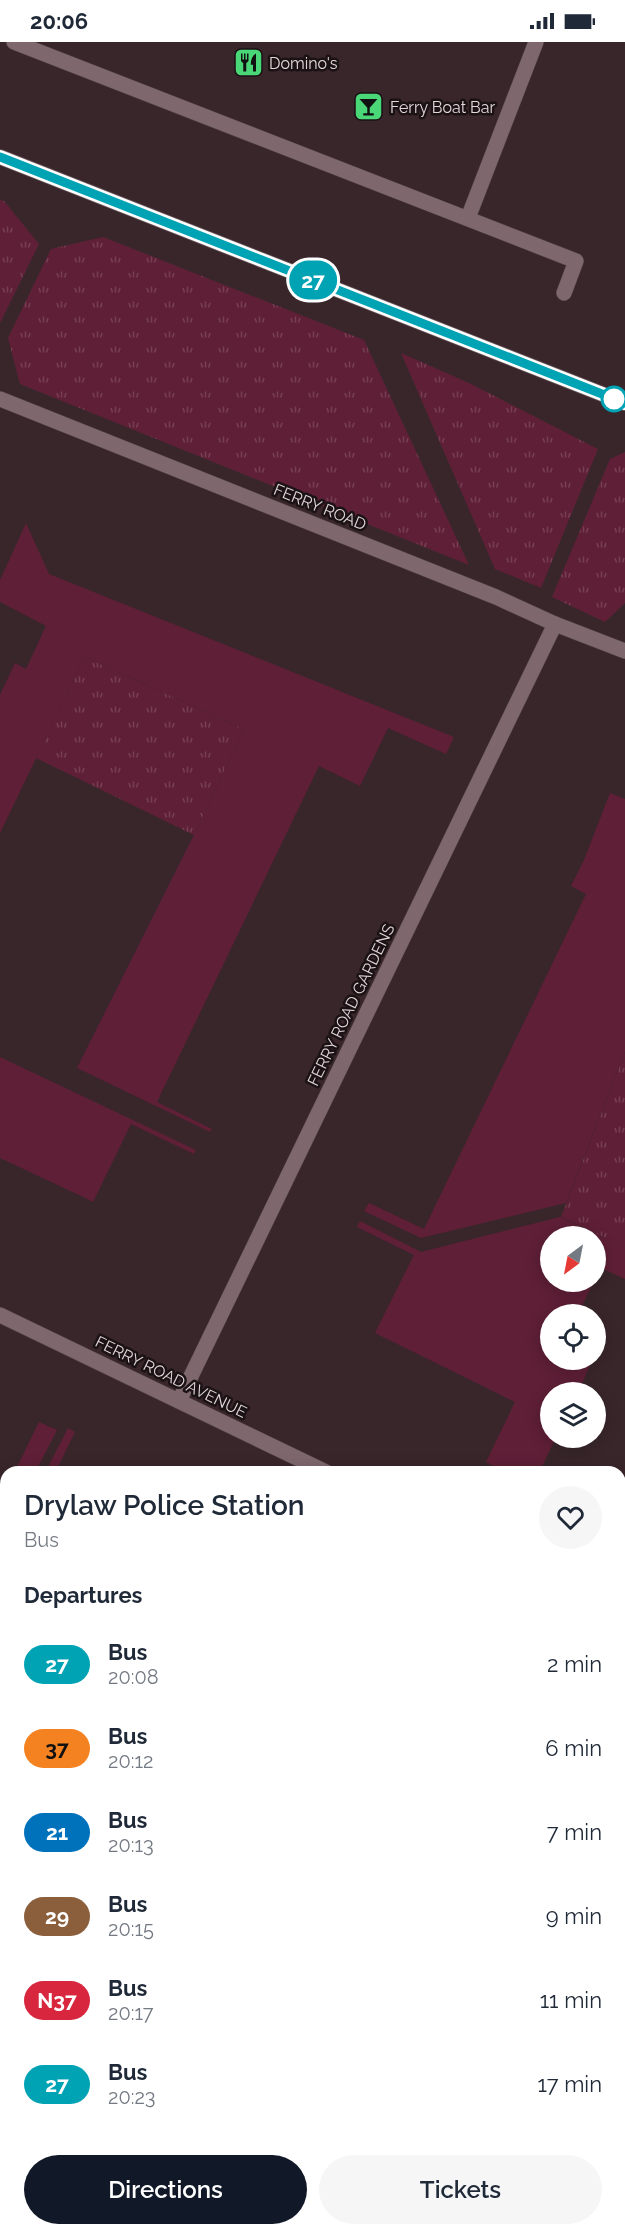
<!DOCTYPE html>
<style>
:root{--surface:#fff;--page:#f6f6f7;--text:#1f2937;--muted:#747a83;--accent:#111827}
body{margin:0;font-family:Raleway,sans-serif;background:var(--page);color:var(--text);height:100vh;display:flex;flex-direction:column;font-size:22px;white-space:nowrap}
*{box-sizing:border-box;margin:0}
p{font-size:20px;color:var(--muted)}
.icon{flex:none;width:33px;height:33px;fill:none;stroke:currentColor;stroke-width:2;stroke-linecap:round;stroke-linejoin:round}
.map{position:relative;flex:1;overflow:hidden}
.side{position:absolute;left:0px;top:1424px;width:626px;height:770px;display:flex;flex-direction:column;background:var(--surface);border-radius:18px 18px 0 0;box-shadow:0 3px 15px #0003}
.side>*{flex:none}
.badge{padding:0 12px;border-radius:20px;font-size:21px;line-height:39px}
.needle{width:39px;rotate:212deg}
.buttons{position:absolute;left:540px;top:1184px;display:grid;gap:12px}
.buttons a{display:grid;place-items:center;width:66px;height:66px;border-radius:50%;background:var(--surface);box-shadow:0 3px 15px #0003;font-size:30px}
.map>.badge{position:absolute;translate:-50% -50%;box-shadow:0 0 0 3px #fff}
h2{padding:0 24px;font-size:22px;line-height:54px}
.round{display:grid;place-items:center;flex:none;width:63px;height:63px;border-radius:32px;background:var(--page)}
.headline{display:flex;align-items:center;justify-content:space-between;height:102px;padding:0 24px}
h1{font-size:28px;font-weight:600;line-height:45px}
.cta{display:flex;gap:12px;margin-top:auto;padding:12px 24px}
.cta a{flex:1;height:69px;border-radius:36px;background:var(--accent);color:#fff;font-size:24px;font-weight:600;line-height:69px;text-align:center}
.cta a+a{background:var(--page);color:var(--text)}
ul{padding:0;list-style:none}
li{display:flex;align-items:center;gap:18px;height:84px;padding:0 24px}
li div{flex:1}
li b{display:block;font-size:22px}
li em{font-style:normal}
li .badge{min-width:66px;font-weight:700;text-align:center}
.status{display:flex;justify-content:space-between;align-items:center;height:42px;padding:0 30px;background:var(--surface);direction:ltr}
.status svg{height:16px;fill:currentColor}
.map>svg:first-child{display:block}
.grass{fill:url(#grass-tufts)}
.garden{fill:#5f1f37}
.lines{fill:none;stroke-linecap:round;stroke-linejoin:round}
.lane-casing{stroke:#524347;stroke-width:16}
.street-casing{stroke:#524347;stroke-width:16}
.secondary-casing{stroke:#524347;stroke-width:16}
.lane{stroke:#7e686e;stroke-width:15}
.street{stroke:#7e686e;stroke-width:15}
.secondary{stroke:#7e686e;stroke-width:15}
.line-casing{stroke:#fff;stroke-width:14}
.line{stroke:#00a3b4;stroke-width:9}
.stop-dot{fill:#fff;stroke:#00a3b4;stroke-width:3}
.labels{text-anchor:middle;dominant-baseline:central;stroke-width:5;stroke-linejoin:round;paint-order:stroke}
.poi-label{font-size:16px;fill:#e3d7da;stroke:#1a1214;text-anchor:start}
.street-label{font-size:16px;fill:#e3d7da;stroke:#1a1214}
</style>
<div class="status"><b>20:06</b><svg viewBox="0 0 49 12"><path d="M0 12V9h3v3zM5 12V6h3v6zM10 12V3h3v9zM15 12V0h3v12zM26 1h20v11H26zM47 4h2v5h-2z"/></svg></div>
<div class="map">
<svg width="625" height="2192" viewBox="0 0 625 2192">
<defs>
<pattern id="grass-tufts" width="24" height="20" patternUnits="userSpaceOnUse" patternTransform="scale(1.5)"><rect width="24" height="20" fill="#5f1f37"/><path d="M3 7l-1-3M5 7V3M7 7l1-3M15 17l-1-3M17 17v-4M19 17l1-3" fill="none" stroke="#763f53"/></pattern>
</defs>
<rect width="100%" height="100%" fill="#39262b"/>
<!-- grass -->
<g class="grass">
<polygon points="0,158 4,159 39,202 0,281"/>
<polygon points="103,195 364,298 469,523 20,342 8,296 51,207"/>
<polygon points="401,311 469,341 598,407 541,546 495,527"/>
<polygon points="625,410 625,561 605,580 552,555 610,417"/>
<polygon points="85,615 244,687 194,793 36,716"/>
<polygon points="625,1010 625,1205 561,1175"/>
<polygon points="0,1507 6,1510 6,1682 0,1679"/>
<polygon points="620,1790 625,1793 625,1970 620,1967"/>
</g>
<!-- garden -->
<g class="garden">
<polygon points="26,481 49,532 454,695 446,712 388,686 360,744 319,724 157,1060 212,1087 210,1090 77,1026 194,793 244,687 85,615 0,791 0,653 15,621 26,627 46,584 0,560 0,538"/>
<polygon points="610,751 625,757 625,1010 566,1161 421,1196 364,1169 369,1161 424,1187 586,852 571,844 584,818"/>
<polygon points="0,1015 196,1108 194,1112 131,1082 93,1160 83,1155 0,1116"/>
<polygon points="560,1175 625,1205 625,1237 601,1226 596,1236 596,1194 550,1194 550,1239 594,1239 578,1272 550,1272 550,1317 593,1317 578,1350 550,1350 550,1395 556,1395 540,1429 490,1429 493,1424 486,1420 515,1360 375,1291 414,1213 357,1185 360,1179 421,1210"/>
<polygon points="39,1380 57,1388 36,1429 15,1429"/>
<polygon points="68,1386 75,1390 56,1429 46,1429"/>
<polygon points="0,1679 6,1682 6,1754 0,1751"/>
<polygon points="620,1967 625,1970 625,2054 620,2052"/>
</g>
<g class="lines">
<defs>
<g id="lane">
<polyline points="14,0 576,219 564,251"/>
<polyline points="468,176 536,0"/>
</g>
<g id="street">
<polyline points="0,357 496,555 555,582 625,609"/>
<polyline points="0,1273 326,1430"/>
<polyline points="179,1359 555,582"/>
<polyline points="620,1572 625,1574"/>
<polyline points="0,1907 6,1910"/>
<polyline points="579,2187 590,2192"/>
<polyline points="83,2192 86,2187"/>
</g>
<polyline id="secondary" points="0,115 625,361"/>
</defs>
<!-- lane casing -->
<use href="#lane" class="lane-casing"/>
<!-- street casing -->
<use href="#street" class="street-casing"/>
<!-- secondary casing -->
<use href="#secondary" class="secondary-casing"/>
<!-- lane -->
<use href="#lane" class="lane"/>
<!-- street -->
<use href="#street" class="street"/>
<!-- secondary -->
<use href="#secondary" class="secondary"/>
</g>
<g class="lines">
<defs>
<polyline id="line" points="0,115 625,361"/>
</defs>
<!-- line casing -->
<use href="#line" class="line-casing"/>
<!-- line -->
<use href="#line" class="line"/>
</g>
<!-- icons -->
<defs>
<symbol id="restaurant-square" viewBox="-11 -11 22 22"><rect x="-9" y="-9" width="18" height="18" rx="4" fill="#4ad778" stroke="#1a1214"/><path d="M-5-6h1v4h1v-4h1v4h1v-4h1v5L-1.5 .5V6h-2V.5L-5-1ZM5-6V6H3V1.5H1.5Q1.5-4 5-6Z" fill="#111"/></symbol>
<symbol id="bar-square" viewBox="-11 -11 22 22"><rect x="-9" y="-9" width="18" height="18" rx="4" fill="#4ad778" stroke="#1a1214"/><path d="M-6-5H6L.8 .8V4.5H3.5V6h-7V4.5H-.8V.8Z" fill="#111"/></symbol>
</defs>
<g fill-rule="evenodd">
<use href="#restaurant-square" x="232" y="4" width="33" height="33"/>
<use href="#bar-square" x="352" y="48" width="33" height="33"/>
</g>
<!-- markers -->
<circle class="stop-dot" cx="614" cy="357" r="12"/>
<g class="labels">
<!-- poi labels -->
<g class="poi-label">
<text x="269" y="21">Domino's</text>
<text x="390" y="65">Ferry Boat Bar</text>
</g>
<!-- street labels -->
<g class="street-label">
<text transform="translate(320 465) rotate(22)">FERRY ROAD</text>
<text transform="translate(351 963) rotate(-64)">FERRY ROAD GARDENS</text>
<text transform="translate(171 1335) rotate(26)">FERRY ROAD AVENUE</text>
</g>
</g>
</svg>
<div class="buttons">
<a><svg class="needle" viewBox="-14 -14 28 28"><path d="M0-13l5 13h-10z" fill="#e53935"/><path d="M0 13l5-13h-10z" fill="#747a83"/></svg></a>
<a><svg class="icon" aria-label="locate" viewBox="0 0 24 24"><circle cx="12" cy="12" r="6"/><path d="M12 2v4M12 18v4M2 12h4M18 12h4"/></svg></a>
<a><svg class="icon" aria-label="layers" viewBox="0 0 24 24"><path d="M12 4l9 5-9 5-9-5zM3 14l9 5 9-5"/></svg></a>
</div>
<b class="badge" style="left:313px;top:238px;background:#00a3b4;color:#fff">27</b>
<section class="side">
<div class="headline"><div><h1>Drylaw Police Station</h1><p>Bus</p></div><a class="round"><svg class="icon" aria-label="heart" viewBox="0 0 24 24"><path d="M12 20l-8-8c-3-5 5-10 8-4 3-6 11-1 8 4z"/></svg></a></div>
<h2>Departures</h2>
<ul>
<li><span class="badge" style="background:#00a3b4;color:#fff">27</span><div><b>Bus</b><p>20:08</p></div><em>2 min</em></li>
<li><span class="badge" style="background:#f58220;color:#111">37</span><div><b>Bus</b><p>20:12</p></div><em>6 min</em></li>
<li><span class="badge" style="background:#0072bc;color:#fff">21</span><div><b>Bus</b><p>20:13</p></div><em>7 min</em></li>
<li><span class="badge" style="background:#8b5e3c;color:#fff">29</span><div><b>Bus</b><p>20:15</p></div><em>9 min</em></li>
<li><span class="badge" style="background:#d7263d;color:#fff">N37</span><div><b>Bus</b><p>20:17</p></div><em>11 min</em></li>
<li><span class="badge" style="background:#00a3b4;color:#fff">27</span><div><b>Bus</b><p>20:23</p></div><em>17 min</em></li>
</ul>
<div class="cta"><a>Directions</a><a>Tickets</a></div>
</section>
</div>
